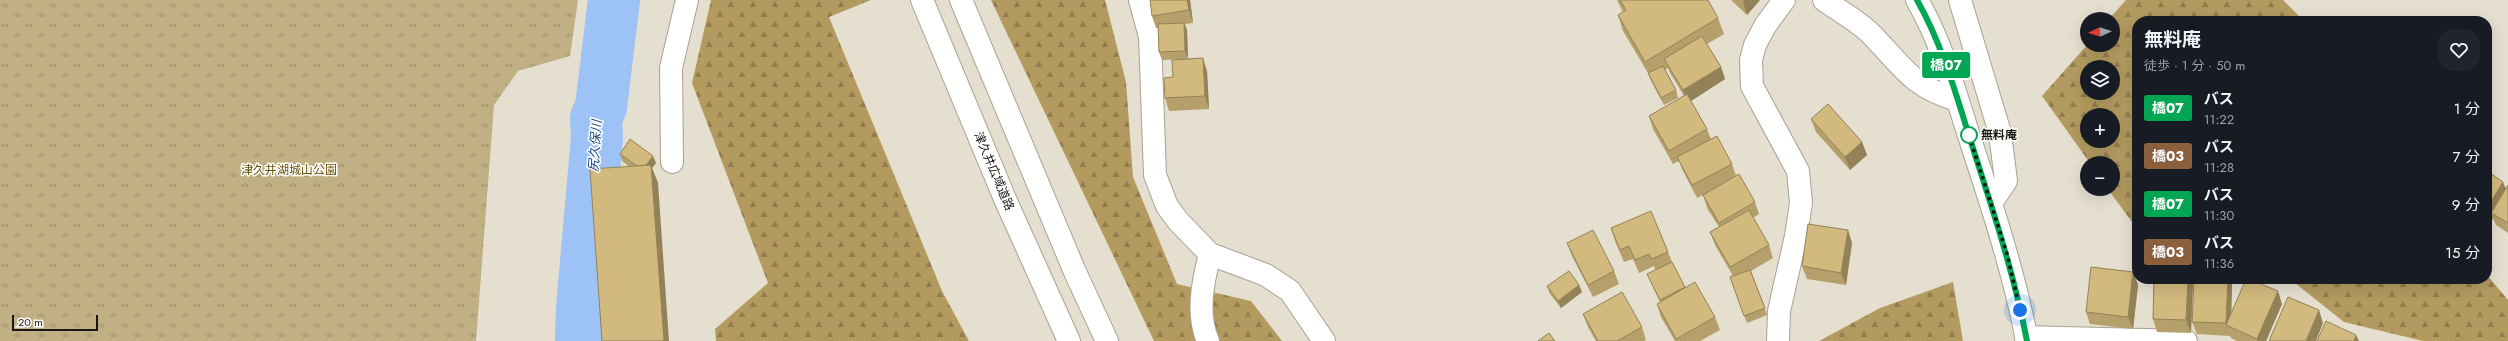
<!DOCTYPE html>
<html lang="ja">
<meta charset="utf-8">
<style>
:root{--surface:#171b24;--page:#20242c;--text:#f1f3f6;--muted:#9ea1a6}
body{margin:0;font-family:Jost,"Noto Sans JP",sans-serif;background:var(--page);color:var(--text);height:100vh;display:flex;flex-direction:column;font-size:15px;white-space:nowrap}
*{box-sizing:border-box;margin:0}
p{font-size:13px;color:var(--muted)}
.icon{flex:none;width:22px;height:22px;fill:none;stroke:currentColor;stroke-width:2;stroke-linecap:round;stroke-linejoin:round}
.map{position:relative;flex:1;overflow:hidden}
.side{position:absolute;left:2132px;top:16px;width:360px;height:268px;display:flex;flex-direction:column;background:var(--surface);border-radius:16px;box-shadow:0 4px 16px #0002}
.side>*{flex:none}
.badge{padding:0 8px;border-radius:3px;font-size:14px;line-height:26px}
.needle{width:26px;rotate:267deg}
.fabs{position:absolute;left:2080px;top:12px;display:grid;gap:8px}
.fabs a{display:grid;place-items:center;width:40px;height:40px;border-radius:50%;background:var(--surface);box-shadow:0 4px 16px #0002;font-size:20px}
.scale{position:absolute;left:12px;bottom:10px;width:86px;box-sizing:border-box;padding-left:4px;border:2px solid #181611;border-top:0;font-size:11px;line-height:14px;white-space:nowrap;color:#181611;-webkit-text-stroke:3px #fff;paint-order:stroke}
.you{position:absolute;width:20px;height:20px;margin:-10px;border:3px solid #fff;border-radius:50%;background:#1a73e8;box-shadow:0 0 0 6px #1a73e833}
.map>.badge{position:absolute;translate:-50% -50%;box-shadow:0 0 0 2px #fff}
.round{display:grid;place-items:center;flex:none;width:42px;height:42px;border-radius:16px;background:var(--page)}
.headline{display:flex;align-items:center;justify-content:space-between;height:68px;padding:0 12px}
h1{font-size:19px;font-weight:700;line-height:30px}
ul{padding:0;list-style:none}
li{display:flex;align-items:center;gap:12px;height:48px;padding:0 12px}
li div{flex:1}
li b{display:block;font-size:15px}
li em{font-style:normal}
li .badge{min-width:44px;font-weight:700;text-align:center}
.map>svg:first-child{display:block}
.forest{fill:url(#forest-firs);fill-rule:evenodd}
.park{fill:url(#park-tufts)}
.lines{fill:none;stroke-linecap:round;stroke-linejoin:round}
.river{stroke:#9dc2f5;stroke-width:52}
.minor-casing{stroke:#a7a193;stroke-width:24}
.major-casing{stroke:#a7a193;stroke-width:24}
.minor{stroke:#fff;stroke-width:22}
.major{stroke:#fff;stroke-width:22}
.wall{fill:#b5a06c}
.shaded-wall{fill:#938258}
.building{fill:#d2ba7e;stroke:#938258}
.line-casing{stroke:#fff;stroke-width:9}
.line{stroke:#00a651;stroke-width:6}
.walk{stroke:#181611;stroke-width:4;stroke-dasharray:0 7.2}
.stop-dot{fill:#fff;stroke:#00a651;stroke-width:2}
.labels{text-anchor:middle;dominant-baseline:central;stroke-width:3;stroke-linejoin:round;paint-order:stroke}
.stop-label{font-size:12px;font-weight:bold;fill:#181611;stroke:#fff;text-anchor:start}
.park-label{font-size:12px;fill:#6a5104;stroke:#fff}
.street-label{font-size:12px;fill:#181611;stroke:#fff}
.water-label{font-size:13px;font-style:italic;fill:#184782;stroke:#fff}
</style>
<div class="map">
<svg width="2508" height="341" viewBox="0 0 2508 341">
<defs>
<pattern id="forest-firs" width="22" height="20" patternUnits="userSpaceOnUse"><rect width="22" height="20" fill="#b39b60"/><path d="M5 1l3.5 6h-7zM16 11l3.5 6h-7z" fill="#917d4e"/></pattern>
<pattern id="park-tufts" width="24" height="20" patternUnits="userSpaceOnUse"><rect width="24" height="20" fill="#c2b085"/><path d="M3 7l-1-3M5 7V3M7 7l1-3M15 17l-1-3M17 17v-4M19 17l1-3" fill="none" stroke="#9d8e6b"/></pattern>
</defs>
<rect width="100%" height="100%" fill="#e5dfd0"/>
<!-- forest -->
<g class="forest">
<polygon points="711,0 871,0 829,17 942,291 969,341 716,341 715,329 768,283 692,83"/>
<polygon points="991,0 1105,0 1126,82 1133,177 1177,284 1251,301 1282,341 1154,341"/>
<path d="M 2126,0 L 2283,0 L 2304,21 L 2137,21 L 2137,229 L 2108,189 L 2113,189 L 2113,163 L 2090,163 L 2042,96 L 2087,45 L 2113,45 L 2113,19 L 2109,19 ZM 2087,67 L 2113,67 L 2113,93 L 2087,93 ZM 2087,115 L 2113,115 L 2113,141 L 2087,141 Z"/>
<polygon points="2487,275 2508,300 2508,341 2423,341 2344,322 2290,279 2487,279"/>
<polygon points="1953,282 1963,341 1819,341 1880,308"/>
</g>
<!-- park -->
<polygon class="park" points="0,0 578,0 570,56 518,71 494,105 476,341 0,341"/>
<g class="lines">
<!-- river -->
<polyline class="river" points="581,341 582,307 597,137 596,118 601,107 614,0"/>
<defs>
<g id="minor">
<polyline points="1140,0 1150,37 1155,175 1167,206 1178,221 1210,254"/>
<path d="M 1824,0 C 1838,10 1856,20 1869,32 C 1902,65 1910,86 1957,100"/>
<polyline points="1960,0 2000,133 2006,181 1991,203"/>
<polyline points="672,162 671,68 687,0"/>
<polyline points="2026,337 2186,341"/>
<path d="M 1208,341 C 1196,314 1203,281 1210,254 L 1266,275 L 1290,291 L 1324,341"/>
<polyline points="1778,341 1779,311 1796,236 1801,203 1798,171 1752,86 1751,60 1755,45 1765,26 1784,0"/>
</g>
<g id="major">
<polyline points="922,0 1005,199 1069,341"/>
<polyline points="961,0 1075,272 1107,341"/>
<path d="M 1917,0 C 1942,43 1955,92 1970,139 C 1992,206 2014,272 2027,341"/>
</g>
</defs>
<!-- minor casing -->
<use href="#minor" class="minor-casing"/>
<!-- major casing -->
<use href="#major" class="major-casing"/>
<!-- minor -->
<use href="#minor" class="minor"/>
<!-- major -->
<use href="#major" class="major"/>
</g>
<!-- wall -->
<g class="wall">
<polygon points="1190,0 1193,23 1185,24 1187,30 1188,59 1162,60 1159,52 1158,28 1156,28 1152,16"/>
<polygon points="1617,0 1620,0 1718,18 1724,34 1707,44 1721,67 1725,79 1691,101 1707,129 1711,139 1732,164 1736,176 1755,202 1759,214 1753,218 1769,245 1773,258 1751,271 1767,315 1747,323 1730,277 1733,276 1715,245 1710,232 1719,227 1707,208 1703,195 1716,188 1697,198 1682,169 1679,161 1673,164 1653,129 1649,116 1684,96 1669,71 1668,68 1665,70 1676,90 1678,98 1664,105 1651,81 1648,73 1623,31 1618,15 1623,12"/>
<polygon points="1731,0 1760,0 1747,15"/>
<polygon points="1207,71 1209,109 1169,111 1165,98 1173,77"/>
<polygon points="1811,119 1862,142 1867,155 1850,170 1816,132"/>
<polygon points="620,154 656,163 652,168 658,183 630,167 622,161"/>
<polygon points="2487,171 2506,188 2508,185 2508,233 2496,225 2493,218 2490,225 2487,223"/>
<polygon points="1611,228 1668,252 1672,262 1685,288 1715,317 1720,330 1700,341 1675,341 1661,317 1657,304 1660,302 1650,281 1647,274 1655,270 1654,266 1639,273 1633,259 1624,262 1615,241"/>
<polygon points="1567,243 1614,271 1619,284 1593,297 1572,256"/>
<polygon points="1852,243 1846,285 1807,279 1802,266"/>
<polygon points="2133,272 2138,285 2133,329 2090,324 2086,312"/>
<polygon points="2154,279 2192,279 2193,281 2191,333 2157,332 2153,319"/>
<polygon points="2232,284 2231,313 2282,304 2266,341 2237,341 2231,338 2230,336 2197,334 2192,322"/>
<polygon points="1579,285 1582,292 1561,308 1550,294 1547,286"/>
<polygon points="1583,314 1642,327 1646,340 1644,341 1596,341 1588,327"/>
</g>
<!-- shaded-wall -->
<g class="shaded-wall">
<polygon points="1187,0 1190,0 1193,23 1189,10"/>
<polygon points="1744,0 1760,0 1747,15 1743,2"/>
<polygon points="1184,23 1187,30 1188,59 1185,51"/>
<polygon points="1203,58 1207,71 1209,109 1205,96"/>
<polygon points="1721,67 1725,79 1688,103 1683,90"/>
<polygon points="1862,142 1867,155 1850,170 1845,157"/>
<polygon points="653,156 656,163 652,168 658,183 669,341 664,341 643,170"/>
<polygon points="2503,182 2508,194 2491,213 2493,218 2490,225 2487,218 2487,208"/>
<polygon points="1848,230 1852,243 1846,285 1841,273"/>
<polygon points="2133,272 2138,285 2133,329 2128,317"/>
<polygon points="2188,279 2192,279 2193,281 2191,333 2186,320"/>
<polygon points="2228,279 2231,279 2232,284 2231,328 2227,326 2226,323"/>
<polygon points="1579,285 1582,292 1561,308 1558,301"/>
<polygon points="2278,291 2282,304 2266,341 2258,341 2257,339"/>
<polygon points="2319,310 2323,323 2316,341 2306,341"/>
<polygon points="2356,335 2359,341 2354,341"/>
</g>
<!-- building -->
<g class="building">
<polygon points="1150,0 1187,0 1189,10 1152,16"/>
<polygon points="1620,0 1708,0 1718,18 1645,62 1618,15 1626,10"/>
<polygon points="1184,23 1185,51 1159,52 1158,24"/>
<polygon points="1702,36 1721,67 1683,90 1664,59"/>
<polygon points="1203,58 1205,96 1165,98 1164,78 1173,77 1172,60"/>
<polygon points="1663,66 1676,90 1661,98 1648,73"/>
<polygon points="1687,94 1707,129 1669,151 1649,116"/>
<polygon points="1828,104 1862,142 1845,157 1811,119"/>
<polygon points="1717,136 1732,164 1692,185 1677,157"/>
<polygon points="630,139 653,156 646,165 637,166 620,154"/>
<polygon points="651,165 664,341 602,341 590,169"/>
<polygon points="2487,171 2503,182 2487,208"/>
<polygon points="1739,174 1755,202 1719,223 1703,195"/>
<polygon points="2508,185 2508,223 2491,213"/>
<polygon points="1749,210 1769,245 1730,267 1710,232"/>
<polygon points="1651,211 1668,252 1651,259 1649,254 1635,260 1629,246 1620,250 1611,228"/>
<polygon points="1808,224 1848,230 1841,273 1802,266"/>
<polygon points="1593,230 1614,271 1588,285 1567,243"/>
<polygon points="1672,262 1685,287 1660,300 1647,274"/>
<polygon points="2091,267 2133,272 2128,317 2086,312"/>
<polygon points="1750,270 1765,308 1744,316 1730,277"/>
<polygon points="1569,271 1579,285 1558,301 1547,286"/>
<polygon points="2154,279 2188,279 2186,320 2153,319"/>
<polygon points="2194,279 2228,279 2226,323 2192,322"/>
<polygon points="2246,279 2249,279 2278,291 2257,339 2226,325"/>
<polygon points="1695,282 1715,317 1676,339 1657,304"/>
<polygon points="1622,292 1642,327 1617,341 1598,341 1583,314"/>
<polygon points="2288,297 2319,310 2306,341 2269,341"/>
<polygon points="2326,321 2356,335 2354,341 2317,341"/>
<polygon points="1549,333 1555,341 1538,341"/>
</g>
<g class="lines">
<defs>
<path id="line" d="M 1917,0 C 1942,44 1956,94 1971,142 C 1992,208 2014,273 2027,341"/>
</defs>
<!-- line casing -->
<use href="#line" class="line-casing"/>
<!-- line -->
<use href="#line" class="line"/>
<!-- walk -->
<polyline class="walk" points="1969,135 1967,129 2007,254 2020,310"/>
</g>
<!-- markers -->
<circle class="stop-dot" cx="1969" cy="135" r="8"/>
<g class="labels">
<!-- stop labels -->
<g class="stop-label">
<text x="1981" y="135">無料庵</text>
</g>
<!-- park labels -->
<g class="park-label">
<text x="289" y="170">津久井湖城山公園</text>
</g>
<!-- street labels -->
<g class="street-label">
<text transform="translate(994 171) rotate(67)">津久井広域道路</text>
</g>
<!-- water labels -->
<g class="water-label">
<text transform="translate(595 146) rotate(-86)">尻久保川</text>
</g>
</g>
</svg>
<div class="fabs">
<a><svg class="needle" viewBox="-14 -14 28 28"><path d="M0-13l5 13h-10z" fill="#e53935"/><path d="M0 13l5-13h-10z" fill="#9ea1a6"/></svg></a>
<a><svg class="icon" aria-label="layers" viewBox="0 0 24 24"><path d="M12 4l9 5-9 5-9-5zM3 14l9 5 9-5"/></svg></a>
<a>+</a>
<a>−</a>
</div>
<div class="scale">20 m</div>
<div class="you" style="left:2020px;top:310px"></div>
<b class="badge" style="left:1946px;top:65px;background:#00a651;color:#fff">橋07</b>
<section class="side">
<div class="headline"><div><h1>無料庵</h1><p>徒歩 · 1 分 · 50 m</p></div><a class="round"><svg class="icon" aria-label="heart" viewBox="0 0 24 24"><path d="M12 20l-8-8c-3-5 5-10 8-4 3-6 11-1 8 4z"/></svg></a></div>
<ul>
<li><span class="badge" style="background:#00a651;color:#fff">橋07</span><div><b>バス</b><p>11:22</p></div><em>1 分</em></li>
<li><span class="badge" style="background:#8b5e3c;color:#fff">橋03</span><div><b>バス</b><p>11:28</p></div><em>7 分</em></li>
<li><span class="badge" style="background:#00a651;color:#fff">橋07</span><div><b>バス</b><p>11:30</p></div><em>9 分</em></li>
<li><span class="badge" style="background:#8b5e3c;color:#fff">橋03</span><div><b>バス</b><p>11:36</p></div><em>15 分</em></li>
</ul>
</section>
</div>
